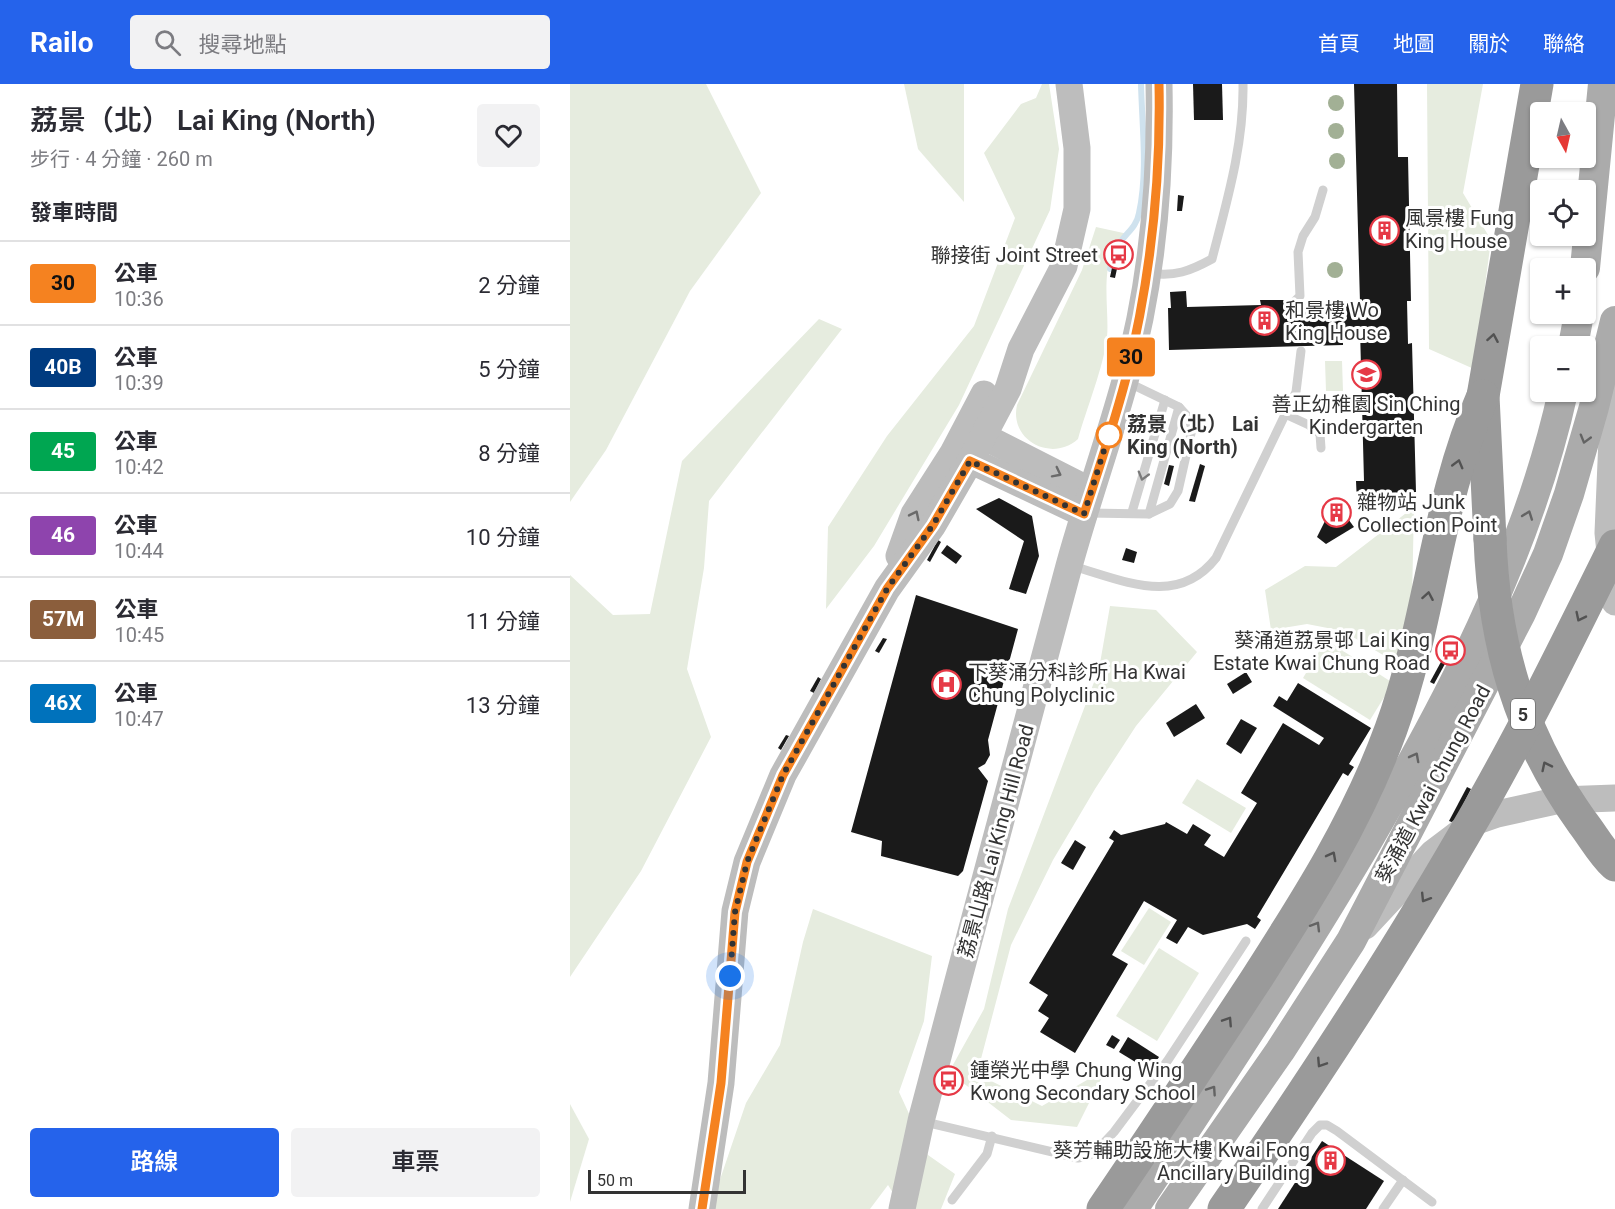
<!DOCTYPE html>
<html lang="zh-TW">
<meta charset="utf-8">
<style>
:root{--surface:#fff;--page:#f2f2f3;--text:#2b2b33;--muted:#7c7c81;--line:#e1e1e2;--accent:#2563eb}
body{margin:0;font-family:Roboto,"Noto Sans TC",sans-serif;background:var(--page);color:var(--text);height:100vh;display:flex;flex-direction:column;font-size:22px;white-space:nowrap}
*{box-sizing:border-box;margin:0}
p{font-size:20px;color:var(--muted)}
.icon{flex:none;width:33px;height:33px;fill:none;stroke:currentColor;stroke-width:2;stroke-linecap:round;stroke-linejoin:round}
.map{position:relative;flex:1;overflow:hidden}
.details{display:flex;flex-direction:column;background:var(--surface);width:570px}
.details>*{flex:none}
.badge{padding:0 12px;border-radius:4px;font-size:21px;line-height:39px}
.needle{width:39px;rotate:172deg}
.buttons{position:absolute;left:960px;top:18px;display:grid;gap:12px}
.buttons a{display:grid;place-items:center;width:66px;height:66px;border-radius:6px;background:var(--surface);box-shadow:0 2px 4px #0004;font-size:30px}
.scale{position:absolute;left:18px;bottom:15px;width:158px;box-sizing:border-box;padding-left:6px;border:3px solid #333;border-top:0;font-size:16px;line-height:21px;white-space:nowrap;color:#333;-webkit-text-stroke:4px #fff;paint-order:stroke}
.you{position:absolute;width:30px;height:30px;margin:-15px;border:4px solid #fff;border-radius:50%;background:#1a73e8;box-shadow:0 0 0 9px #1a73e833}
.map>.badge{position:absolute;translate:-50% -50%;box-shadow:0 0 0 3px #fff}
h2{padding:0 30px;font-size:22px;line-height:54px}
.round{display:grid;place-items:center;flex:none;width:63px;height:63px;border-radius:6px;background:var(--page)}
.headline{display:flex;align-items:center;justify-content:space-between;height:102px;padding:0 30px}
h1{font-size:28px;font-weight:600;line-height:45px}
.action{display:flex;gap:12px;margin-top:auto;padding:12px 30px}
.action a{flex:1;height:69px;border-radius:6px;background:var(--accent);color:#fff;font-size:24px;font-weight:600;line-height:69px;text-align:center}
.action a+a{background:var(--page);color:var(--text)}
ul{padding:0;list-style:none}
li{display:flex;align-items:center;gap:18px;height:84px;padding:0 30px;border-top:2px solid var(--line)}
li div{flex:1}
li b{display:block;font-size:22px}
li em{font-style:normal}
li .badge{min-width:66px;font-weight:700;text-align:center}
header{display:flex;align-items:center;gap:36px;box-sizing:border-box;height:84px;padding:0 30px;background:var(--accent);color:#fff}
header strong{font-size:28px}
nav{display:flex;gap:33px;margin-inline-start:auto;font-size:21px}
.search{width:420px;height:54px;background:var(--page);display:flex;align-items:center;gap:15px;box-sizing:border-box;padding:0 21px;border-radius:6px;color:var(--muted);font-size:22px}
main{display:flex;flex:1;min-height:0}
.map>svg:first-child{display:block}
.green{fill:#e6ecdf}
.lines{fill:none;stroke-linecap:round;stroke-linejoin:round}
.stream{stroke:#cfe2ee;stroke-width:6}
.building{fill:#1a1a1a}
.lane{stroke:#d0d0d0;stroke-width:9}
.secondary{stroke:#bdbdbd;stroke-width:27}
.primary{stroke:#ababab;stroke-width:30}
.highway{stroke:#9a9a9a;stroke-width:33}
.highway-bridge{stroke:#9a9a9a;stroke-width:33}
.tree{fill:#a2b095}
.oneway{stroke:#525252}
.oneway2{stroke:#636363}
.oneway3{stroke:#6a6a6a}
.oneway4{stroke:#7a7a7a}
.line-casing{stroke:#fff;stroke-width:14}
.line{stroke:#f58220;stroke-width:9}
.walk{stroke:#333;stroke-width:6;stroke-dasharray:0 10.8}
.stop-dot{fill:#fff;stroke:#f58220;stroke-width:3}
.labels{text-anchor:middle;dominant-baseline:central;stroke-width:6;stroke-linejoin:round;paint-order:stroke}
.shield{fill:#fff;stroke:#707070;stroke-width:1.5}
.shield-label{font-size:18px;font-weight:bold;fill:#333}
.poi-label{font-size:20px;fill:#333;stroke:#fff;text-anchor:start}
.stop-label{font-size:20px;font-weight:bold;fill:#333;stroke:#fff;text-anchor:start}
.street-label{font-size:20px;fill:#333;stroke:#fff}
</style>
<header>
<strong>Railo</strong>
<div class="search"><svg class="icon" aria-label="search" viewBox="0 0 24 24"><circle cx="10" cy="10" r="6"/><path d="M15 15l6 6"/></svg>搜尋地點</div>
<nav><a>首頁</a><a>地圖</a><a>關於</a><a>聯絡</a></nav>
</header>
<main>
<section class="details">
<div class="headline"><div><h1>荔景（北） Lai King (North)</h1><p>步行 · 4 分鐘 · 260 m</p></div><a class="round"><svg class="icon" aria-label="heart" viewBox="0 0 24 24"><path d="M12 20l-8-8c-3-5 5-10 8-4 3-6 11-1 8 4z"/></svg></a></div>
<h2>發車時間</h2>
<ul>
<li><span class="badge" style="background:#f58220;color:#111">30</span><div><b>公車</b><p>10:36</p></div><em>2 分鐘</em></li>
<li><span class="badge" style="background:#003b80;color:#fff">40B</span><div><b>公車</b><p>10:39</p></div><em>5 分鐘</em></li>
<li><span class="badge" style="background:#00a651;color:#fff">45</span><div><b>公車</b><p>10:42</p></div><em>8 分鐘</em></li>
<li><span class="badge" style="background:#8e44ad;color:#fff">46</span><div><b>公車</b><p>10:44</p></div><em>10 分鐘</em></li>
<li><span class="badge" style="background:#8b5e3c;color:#fff">57M</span><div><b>公車</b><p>10:45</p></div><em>11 分鐘</em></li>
<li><span class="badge" style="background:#0072bc;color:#fff">46X</span><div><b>公車</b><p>10:47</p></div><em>13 分鐘</em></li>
</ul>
<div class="action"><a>路線</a><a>車票</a></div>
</section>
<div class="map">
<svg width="1045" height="1125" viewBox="0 0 1045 1125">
<rect width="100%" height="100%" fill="#fff"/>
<!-- green -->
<g class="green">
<polygon points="0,0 136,0 191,109 120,207 36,366 0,418"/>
<polygon points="334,0 394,0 394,118 348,65"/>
<polygon points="472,0 479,0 489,65 480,126 389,321 304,462 256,525 258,443 317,352 404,242 445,134 414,69 451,20 466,14"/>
<polygon points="857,0 913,0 893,109 921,156 904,285 859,265"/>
<path d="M 526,143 L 558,150 C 526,168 540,224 537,253 C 534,282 516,326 508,355 C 481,379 439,356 447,321 L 512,186 Z"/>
<polygon points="249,235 272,245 139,417 134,484 117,585 141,653 71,787 0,893 0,491 43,531 80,530 112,377"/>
<polygon points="755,277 772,277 773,307 756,307"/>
<polygon points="844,423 842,515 833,583 773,547 737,540 701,546 695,506 735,482 766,483"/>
<polygon points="540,522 586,526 627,568 566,642 525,705 483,776 441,861 407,990 472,1022 536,985 507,1043 441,1036 379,988 414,925 438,825 529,585"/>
<polygon points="756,556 823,599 800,636 733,594"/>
<polygon points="627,695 676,724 661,749 612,719"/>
<polygon points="579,824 601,838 574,881 551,867"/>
<polygon points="243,825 362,872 354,937 329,1008 358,1071 385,1090 371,1125 333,1125 318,1101 300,1125 140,1125 176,1019 210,961 233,858"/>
<polygon points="589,864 629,889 587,957 546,932"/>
<polygon points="0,1020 19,1055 0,1118"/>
</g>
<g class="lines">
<!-- stream -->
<path class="stream" d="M 540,185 C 543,174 545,164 552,156 C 559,147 567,141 569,129 C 578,88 572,42 571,0"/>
</g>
<!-- building -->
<g class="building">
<polygon points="623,0 652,0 653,36 624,36"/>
<polygon points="784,0 827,0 828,73 838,73 841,217 837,217 838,260 842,259 846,408 811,409 811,418 787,419 786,397 794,397 790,245 773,246 773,261 599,266 598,224 601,224 600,208 616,207 617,223 691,221 690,216 714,216 714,221 790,219"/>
<polygon points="608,111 614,112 612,127 607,127"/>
<polygon points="545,170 550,171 545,194 540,193"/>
<polygon points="630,380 635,382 625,418 619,417"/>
<polygon points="599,381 604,382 599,402 594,400"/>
<polygon points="429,414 462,432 469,472 456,510 439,505 454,457 406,425"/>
<polygon points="765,417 784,443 756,460 747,453"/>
<polygon points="368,456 371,458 360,478 357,476"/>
<polygon points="377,461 392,472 386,480 371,469"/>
<polygon points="556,464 567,468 564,479 552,476"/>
<polygon points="346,511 448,545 418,656 420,671 415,680 408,684 418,697 393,787 388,792 311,772 312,757 281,748"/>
<polygon points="313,554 317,555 309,569 305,567"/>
<polygon points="878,565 882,567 864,600 860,598"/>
<polygon points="676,588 682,598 663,610 657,600"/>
<polygon points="248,593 251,595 244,609 240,607"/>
<polygon points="728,599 801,644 779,680 784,683 778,692 773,689 687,833 691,836 685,845 677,840 633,851 618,843 607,860 596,854 607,836 574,817 542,871 558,880 505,969 470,948 479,934 468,927 478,911 459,899 544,757 539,754 544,746 551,751 595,740 596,738 617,750 623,740 641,751 634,761 654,773 687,719 671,709 713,639 749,661 754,654 703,622 709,612 717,617"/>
<polygon points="626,620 635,634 604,653 596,639"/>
<polygon points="671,635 687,644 671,670 656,660"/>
<polygon points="216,651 219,652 211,666 208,664"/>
<polygon points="897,703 901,705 884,739 879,737"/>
<polygon points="505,756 516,763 503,786 491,779"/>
<polygon points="542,951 550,956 544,965 536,961"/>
<polygon points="558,953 589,973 580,987 549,968"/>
<polygon points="752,1057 814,1097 796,1125 708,1125"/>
</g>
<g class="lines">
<!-- lane -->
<g class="lane">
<path d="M 579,189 C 605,193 620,187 642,175 C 657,117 674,60 673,0"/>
<polyline points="722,220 730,212 728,168 733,152 745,133 753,106"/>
<polyline points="715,330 739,341 750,350 751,364"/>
<polyline points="562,428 595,316"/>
<polyline points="519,429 579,430 600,420 608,407 622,345 619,334 609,323 557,298"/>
<polyline points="579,430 609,323"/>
<path d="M 502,482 C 553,496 607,524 646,474 L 726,308 L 731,267"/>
<polyline points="355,1038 508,1074 518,1072 527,1066 544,1048 598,976 676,857"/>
<polyline points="382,1116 417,1070 422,1052"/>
<polyline points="692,1125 742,1049 750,1041 757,1041 767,1047 862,1118"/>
<polyline points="813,1125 833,1096"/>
</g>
<!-- secondary -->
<g class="secondary">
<polyline points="1045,284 1038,449 1045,518"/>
<polyline points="397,344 521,407"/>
<polyline points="385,369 514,430"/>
<polyline points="329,472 344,430 383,369 414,310"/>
<polyline points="795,842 863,769 904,738 927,730 990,716 1045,714"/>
<polyline points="132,1125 151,999 165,827 177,778 213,691 231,659 317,505 363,441 400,377 438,305 451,265 494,182 507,125 507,64 499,0"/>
<path d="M 332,1125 L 351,1037 C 400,852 448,667 499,482 C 516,420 538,359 555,297 C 582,201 591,99 589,0"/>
</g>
<!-- primary -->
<g class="primary">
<polyline points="1015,184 1033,0"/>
<polyline points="1003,262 1009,230"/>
<path d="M 563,1125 C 642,1006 721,886 794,763 C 878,619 957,471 993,308"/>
<polyline points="600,1125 710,967 781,857 951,529 978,470 999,410 1024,323 1045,237"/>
</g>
<!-- highway -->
<g class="highway">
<polyline points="920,455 913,312 967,0"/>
<path d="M 533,1125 C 585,1049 635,973 685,897 C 737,816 788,736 821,645 C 861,536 866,418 913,312"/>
</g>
<!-- highway-bridge -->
<g class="highway-bridge">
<path d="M 920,455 C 924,561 950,651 1012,738 C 1023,752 1032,769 1045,781"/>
<path d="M 654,1125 C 738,1004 820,879 894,751 C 949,657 997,559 1045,462"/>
</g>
</g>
<!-- trees -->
<g class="tree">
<circle cx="766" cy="19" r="8"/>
<circle cx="766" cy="47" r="8"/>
<circle cx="767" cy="77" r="8"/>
<circle cx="765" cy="186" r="8"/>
</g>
<!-- one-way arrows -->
<defs><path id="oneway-chevron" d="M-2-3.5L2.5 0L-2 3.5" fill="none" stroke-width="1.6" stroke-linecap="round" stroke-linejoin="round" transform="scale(1.5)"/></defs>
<g class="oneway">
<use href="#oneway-chevron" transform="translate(923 254) rotate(-80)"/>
<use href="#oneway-chevron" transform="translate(888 380) rotate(-75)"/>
<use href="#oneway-chevron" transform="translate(858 512) rotate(-80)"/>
<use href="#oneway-chevron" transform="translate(1010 533) rotate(116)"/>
<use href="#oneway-chevron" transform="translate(976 682) rotate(-116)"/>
<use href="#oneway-chevron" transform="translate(762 772) rotate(-62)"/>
<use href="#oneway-chevron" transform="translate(855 814) rotate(122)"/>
<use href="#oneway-chevron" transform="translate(658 937) rotate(-57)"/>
<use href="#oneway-chevron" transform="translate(751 979) rotate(123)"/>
</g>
<g class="oneway2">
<use href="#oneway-chevron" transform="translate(1015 355) rotate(106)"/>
<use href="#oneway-chevron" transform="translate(958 431) rotate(-70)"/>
<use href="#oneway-chevron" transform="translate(845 673) rotate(-62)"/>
<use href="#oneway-chevron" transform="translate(746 842) rotate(-59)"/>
<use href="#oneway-chevron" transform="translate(642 1006) rotate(-56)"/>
</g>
<g class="oneway3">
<use href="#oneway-chevron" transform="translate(487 389) rotate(27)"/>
<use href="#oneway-chevron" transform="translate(345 431) rotate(-64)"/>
</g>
<use class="oneway4" href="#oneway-chevron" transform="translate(573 392) rotate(106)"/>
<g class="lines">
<defs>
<path id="line" d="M 132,1125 L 151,999 L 165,828 L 177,778 L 213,691 L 231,659 L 317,505 L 363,441 L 400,377 L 514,430 C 529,385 544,340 556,294 C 580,198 591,99 589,0"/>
</defs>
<!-- line casing -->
<use href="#line" class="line-casing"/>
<!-- line -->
<use href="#line" class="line"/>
<!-- walk -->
<polyline class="walk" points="160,892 165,828 177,778 213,691 317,505 363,441 400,377 514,430 542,341 539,351"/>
</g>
<!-- icons -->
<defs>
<symbol id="building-ring" viewBox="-11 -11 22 22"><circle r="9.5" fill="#fff" stroke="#e63946" stroke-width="1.5"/><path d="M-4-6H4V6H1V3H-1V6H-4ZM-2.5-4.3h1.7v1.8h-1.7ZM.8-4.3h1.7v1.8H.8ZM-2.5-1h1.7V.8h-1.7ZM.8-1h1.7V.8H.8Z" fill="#e63946"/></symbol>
<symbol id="bus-ring" viewBox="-11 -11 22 22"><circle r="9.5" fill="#fff" stroke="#e63946" stroke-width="1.5"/><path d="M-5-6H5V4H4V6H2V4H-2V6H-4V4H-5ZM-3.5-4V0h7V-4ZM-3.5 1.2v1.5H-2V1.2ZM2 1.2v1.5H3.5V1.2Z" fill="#e63946"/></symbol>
<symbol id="school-ring" viewBox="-11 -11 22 22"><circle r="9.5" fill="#fff" stroke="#e63946" stroke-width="1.5"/><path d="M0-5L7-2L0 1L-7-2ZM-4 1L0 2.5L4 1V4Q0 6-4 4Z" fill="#e63946"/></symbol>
<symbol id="hospital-ring" viewBox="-11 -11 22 22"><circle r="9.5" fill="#fff" stroke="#e63946" stroke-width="1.5"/><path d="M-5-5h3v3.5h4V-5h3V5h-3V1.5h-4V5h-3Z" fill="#e63946"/></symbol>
</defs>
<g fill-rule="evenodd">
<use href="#building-ring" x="798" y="130" width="33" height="33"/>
<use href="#bus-ring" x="532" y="154" width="33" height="33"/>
<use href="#building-ring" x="678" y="220" width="33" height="33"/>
<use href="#school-ring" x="780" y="274" width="33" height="33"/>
<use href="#building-ring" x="750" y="412" width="33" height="33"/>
<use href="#bus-ring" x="864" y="550" width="33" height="33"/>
<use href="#hospital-ring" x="360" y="584" width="33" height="33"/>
<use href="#bus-ring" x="362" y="980" width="33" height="33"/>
<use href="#building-ring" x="744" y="1060" width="33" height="33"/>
</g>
<!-- markers -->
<circle class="stop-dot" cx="539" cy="351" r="12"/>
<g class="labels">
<!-- shield labels -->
<rect class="shield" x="941" y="615" width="24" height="30" rx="4.5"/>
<g class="shield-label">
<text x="953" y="630">5</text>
</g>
<!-- poi labels -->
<g class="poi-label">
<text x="835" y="134">風景樓 Fung<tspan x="835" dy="23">King House</tspan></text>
<text x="528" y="171" text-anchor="end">聯接街 Joint Street</text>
<text x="715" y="226">和景樓 Wo<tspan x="715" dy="23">King House</tspan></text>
<text x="796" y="320" text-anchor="middle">善正幼稚園 Sin Ching<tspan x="796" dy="23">Kindergarten</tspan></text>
<text x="787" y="418">雜物站 Junk<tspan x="787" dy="23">Collection Point</tspan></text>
<text x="860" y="556" text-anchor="end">葵涌道荔景邨 Lai King<tspan x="860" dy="23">Estate Kwai Chung Road</tspan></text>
<text x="398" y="588">下葵涌分科診所 Ha Kwai<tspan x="398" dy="23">Chung Polyclinic</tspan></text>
<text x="400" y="986">鍾榮光中學 Chung Wing<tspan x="400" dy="23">Kwong Secondary School</tspan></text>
<text x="740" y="1066" text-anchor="end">葵芳輔助設施大樓 Kwai Fong<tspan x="740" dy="23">Ancillary Building</tspan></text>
</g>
<!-- stop labels -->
<g class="stop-label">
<text x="557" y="340">荔景（北） Lai<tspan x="557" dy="23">King (North)</tspan></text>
</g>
<!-- street labels -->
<g class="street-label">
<text transform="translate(863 700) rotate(-62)">葵涌道 Kwai Chung Road</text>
<text transform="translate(426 757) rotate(-75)">荔景山路 Lai King Hill Road</text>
</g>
</g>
</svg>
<div class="buttons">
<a><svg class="needle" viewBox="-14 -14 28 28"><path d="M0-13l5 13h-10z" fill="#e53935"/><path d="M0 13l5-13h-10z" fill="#7c7c81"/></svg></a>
<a><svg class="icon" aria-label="locate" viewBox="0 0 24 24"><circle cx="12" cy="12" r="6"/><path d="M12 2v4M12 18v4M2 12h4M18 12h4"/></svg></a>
<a>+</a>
<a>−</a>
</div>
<div class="scale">50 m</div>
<div class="you" style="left:160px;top:892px"></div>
<b class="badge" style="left:561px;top:273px;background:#f58220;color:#111">30</b>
</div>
</main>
